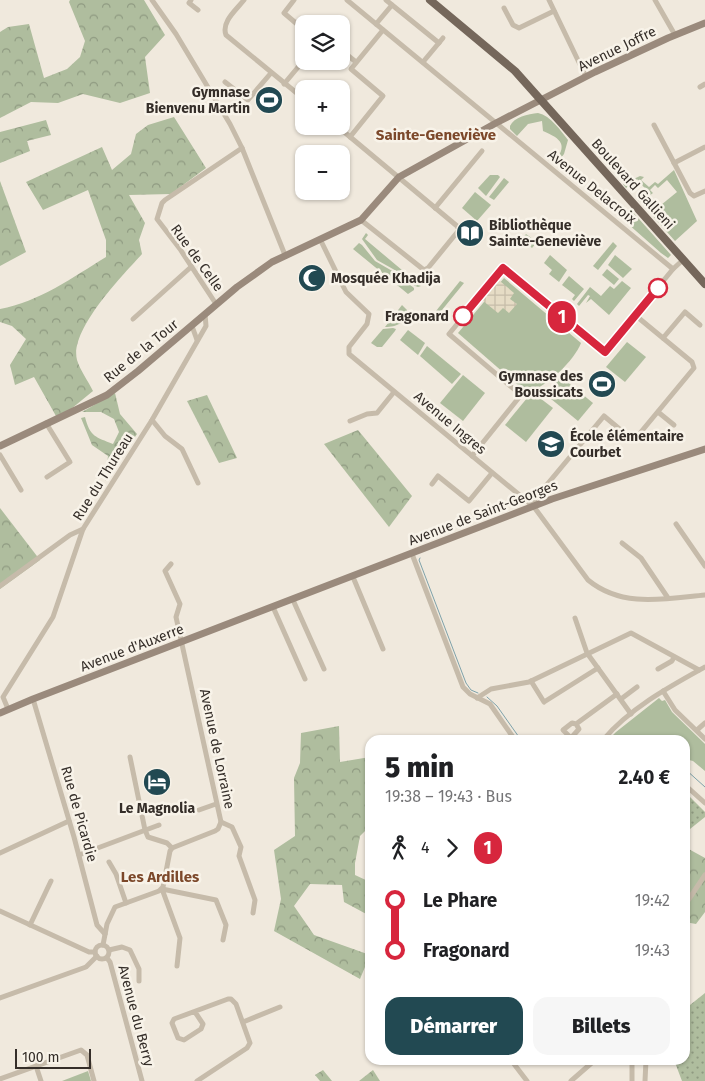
<!DOCTYPE html>
<html lang="fr">
<meta charset="utf-8">
<style>
:root{--surface:#fff;--page:#f6f6f6;--text:#202124;--muted:#757577;--accent:#224952}
body{margin:0;font-family:"Fira Sans",sans-serif;background:var(--page);color:var(--text);height:100vh;display:flex;flex-direction:column;font-size:19px;white-space:nowrap}
*{box-sizing:border-box;margin:0}
p{font-size:16px;color:var(--muted)}
.icon{flex:none;width:28px;height:28px;fill:none;stroke:currentColor;stroke-width:2;stroke-linecap:round;stroke-linejoin:round}
.map{position:relative;flex:1;overflow:hidden}
.sheet{position:absolute;left:365px;top:735px;width:325px;height:330px;display:flex;flex-direction:column;background:var(--surface);border-radius:15px;box-shadow:0 1px 4px #0004}
.sheet>*{flex:none}
.badge{padding:0 10px;border-radius:16px;font-size:18px;line-height:32px}
.controls{position:absolute;left:295px;top:15px;display:grid;gap:10px}
.controls a{display:grid;place-items:center;width:55px;height:55px;border-radius:10px;background:var(--surface);box-shadow:0 1px 4px #0004;font-size:25px}
.scale{position:absolute;left:15px;bottom:12px;width:76px;box-sizing:border-box;padding-left:5px;border:2px solid #352e29;border-top:0;font-size:14px;line-height:18px;white-space:nowrap;color:#352e29;-webkit-text-stroke:4px #f8f3e9;paint-order:stroke}
.map>.badge{position:absolute;translate:-50% -50%;box-shadow:0 0 0 2px #fff}
.legs{display:flex;align-items:center;gap:8px;height:55px;padding:0 20px;font-size:16px}
.legs p{margin-inline-start:auto}
.head{display:flex;align-items:center;justify-content:space-between;height:85px;padding:0 20px}
h1{font-size:28px;font-weight:800;line-height:38px}
.button{display:flex;gap:10px;margin-top:auto;padding:10px 20px}
.button a{flex:1;height:58px;border-radius:15px;background:var(--accent);color:#fff;font-size:20px;font-weight:800;line-height:58px;text-align:center}
.button a+a{background:var(--page);color:var(--text)}
ul{padding:0 20px;list-style:none}
li{display:flex;align-items:center;gap:18px;height:50px;font-size:19px}
li i{display:grid;place-items:center;width:8px;height:100%;margin:0 6px;background:currentColor}
li i::after{content:'';width:12px;height:12px;margin:-6px;border:4px solid;border-radius:50%;background:var(--surface)}
li p{margin-inline-start:auto}
li:first-child i{background:linear-gradient(#0000 50%,currentColor 0)}
li:last-child i{background:linear-gradient(currentColor 50%,#0000 0)}
.map>svg:first-child{display:block}
.green{fill:#afbd9e}
.forest{fill:url(#forest-crowns)}
.garden{fill:url(#garden-dots)}
.plaza{fill:url(#plaza-grid)}
.lines{fill:none;stroke-linecap:round;stroke-linejoin:round}
.stream{stroke:#7fa2aa;stroke-width:1}
.street{stroke:#c6bbaa;stroke-width:5}
.secondary{stroke:#9a8a7c;stroke-width:7}
.primary{stroke:#75675b;stroke-width:8}
.line-1-casing{stroke:#fff;stroke-width:11}
.line-1{stroke:#d7263d;stroke-width:8}
.stop-1-dot{fill:#fff;stroke:#d7263d;stroke-width:2.5}
.labels{text-anchor:middle;dominant-baseline:central;stroke-width:5;stroke-linejoin:round;paint-order:stroke}
.street-label{font-size:14px;fill:#352e29;stroke:#f8f3e9}
.poi-label{font-size:14px;font-weight:bold;fill:#352e29;stroke:#f8f3e9;text-anchor:start}
.stop-label{font-size:14px;font-weight:bold;fill:#352e29;stroke:#f8f3e9;text-anchor:end}
.neighbourhood-label{font-size:15px;font-weight:bold;fill:#7c482a;stroke:#f8f3e9}
</style>
<div class="map">
<svg width="705" height="1081" viewBox="0 0 705 1081">
<defs>
<pattern id="forest-crowns" width="20" height="18" patternUnits="userSpaceOnUse" patternTransform="scale(1.25)"><rect width="20" height="18" fill="#afbd9e"/><path d="M2 6a3 3 0 1 1 6 0M12 15a3 3 0 1 1 6 0" fill="none" stroke="#8f9a81"/></pattern>
<pattern id="garden-dots" width="8" height="8" patternUnits="userSpaceOnUse" patternTransform="scale(1.25)"><rect width="8" height="8" fill="#afbd9e"/><path d="M2 2h.1M6 6h.1" fill="none" stroke="#8f9a81" stroke-width="1.8" stroke-linecap="round"/></pattern>
<pattern id="plaza-grid" width="8" height="8" patternUnits="userSpaceOnUse" patternTransform="scale(1.25)"><rect width="8" height="8" fill="#e6dcc5"/><path d="M0 4h8M4 0v8" fill="none" stroke="#c6bda9"/></pattern>
</defs>
<rect width="100%" height="100%" fill="#f0e9dd"/>
<!-- green -->
<g class="green">
<path d="M 538,113 C 551,116 560,130 568,140 L 564,154 L 557,163 L 554,163 C 568,145 562,139 543,131 L 542,121 L 528,124 L 517,136 L 510,129 L 510,126 C 514,117 528,114 538,113 Z"/>
<path d="M 674,170 L 697,221 L 675,241 L 643,205 C 649,198 655,199 661,205 L 677,192 L 667,180 L 658,188 L 655,185 L 650,190 L 653,193 L 641,202 L 638,200 L 648,192 L 637,179 L 626,188 L 623,184 L 640,176 L 644,177 L 641,180 L 649,187 L 655,182 L 658,184 Z"/>
<polygon points="490,175 498,175 500,177 486,196 478,188"/>
<polygon points="504,178 509,182 494,200 489,197"/>
<polygon points="475,192 491,205 477,221 462,208"/>
<polygon points="631,210 671,255 668,258 661,253 619,216 623,212 625,214"/>
<polygon points="366,233 368,235 365,239 421,286 418,287 415,286 400,273 377,260 362,239"/>
<polygon points="526,234 537,242 532,248 522,239"/>
<polygon points="613,242 617,246 598,270 593,266"/>
<polygon points="359,243 362,245 375,261 394,272 414,288 414,290 408,294 353,249"/>
<polygon points="550,255 567,270 559,282 549,274 552,270 544,263"/>
<polygon points="615,255 632,269 623,278 608,265"/>
<polygon points="607,269 619,279 614,285 602,275"/>
<polygon points="569,276 584,289 574,301 572,299 575,295 562,285"/>
<path d="M 504,278 L 581,343 C 574,361 548,385 529,392 L 519,386 L 458,333 Z"/>
<polygon points="460,281 464,283 433,321 432,316"/>
<polygon points="622,281 631,288 609,315 591,299 586,303 590,296 588,295 579,306 577,304 590,287 601,296 610,286 614,289"/>
<path d="M 402,305 L 407,310 C 407,323 396,327 385,327 Z"/>
<polygon points="393,328 396,329 395,331 382,347 377,347 371,343 383,329"/>
<polygon points="408,330 425,343 418,355 400,340"/>
<polygon points="627,342 646,357 625,382 606,367"/>
<polygon points="427,346 461,374 452,384 420,356"/>
<polygon points="463,375 485,393 463,421 440,403"/>
<polygon points="560,376 593,403 578,421 545,394"/>
<polygon points="532,392 553,408 526,442 505,425"/>
<polygon points="659,698 662,701 665,700 672,712 705,744 705,771 693,761 685,759 685,740 608,740 616,732"/>
<polygon points="88,1071 91,1081 62,1081"/>
</g>
<!-- forest -->
<g class="forest">
<polygon points="70,0 144,0 165,35 145,57 150,93 120,103 83,94 58,103 31,102 0,118 0,32 8,27 29,24 44,78 67,69 80,57 85,41 69,2"/>
<path d="M 174,117 L 206,168 L 171,194 L 129,195 L 145,223 L 139,240 L 142,254 C 123,275 69,330 77,360 C 80,370 88,381 93,391 L 71,409 L 56,416 L 34,377 L 15,385 L 10,365 L 26,339 L 12,326 L 0,322 L 0,309 C 39,302 73,277 106,257 L 106,240 L 88,190 L 43,210 L 26,182 L 102,147 L 112,170 L 131,154 L 136,134 L 148,125 Z"/>
<polygon points="46,120 51,135 27,141 30,151 0,163 0,132"/>
<polygon points="0,181 26,252 0,266"/>
<path d="M 115,393 L 120,414 L 137,434 L 105,481 L 108,456 L 92,445 L 81,418 L 85,417 C 90,437 96,437 113,444 L 119,432 L 114,419 L 101,412 L 82,412 Z"/>
<polygon points="207,395 237,458 219,463 187,401"/>
<polygon points="358,430 412,496 389,527 324,444"/>
<polygon points="0,508 40,560 0,589"/>
<polygon points="339,726 340,762 370,757 370,826 360,836 355,863 355,875 370,882 370,916 344,902 342,885 310,884 294,906 314,935 370,955 360,979 274,931 281,899 274,850 295,836 294,778 300,763 301,733"/>
<polygon points="685,847 705,858 705,912 696,924 685,922"/>
<polygon points="323,1070 332,1081 320,1081 315,1075"/>
<polygon points="373,1070 380,1081 359,1081"/>
</g>
<!-- garden -->
<g class="garden">
<polygon points="685,792 705,812 705,817 685,833"/>
<polygon points="705,993 705,1081 682,1081 674,1060 685,1060 685,1009"/>
</g>
<!-- plaza -->
<polygon class="plaza" points="494,276 514,293 510,299 517,304 509,313 503,308 498,313 477,296"/>
<g class="lines">
<!-- stream -->
<g class="stream">
<polyline points="420,558 419,560 466,683 471,690 478,693"/>
<polyline points="487,697 497,706 521,740"/>
<polyline points="685,769 705,787"/>
</g>
<!-- street -->
<g class="street">
<polyline points="152,0 176,34 230,124 242,148 285,255"/>
<polyline points="191,0 189,3 198,10"/>
<path d="M 244,0 C 236,10 221,22 226,35 L 304,99"/>
<polyline points="294,0 284,13 304,30"/>
<polyline points="347,0 673,269"/>
<polyline points="386,0 439,43"/>
<polyline points="549,0 586,77"/>
<polyline points="655,0 675,35"/>
<polyline points="504,8 513,25 519,28 554,11"/>
<polyline points="376,24 392,5"/>
<polyline points="341,50 356,62"/>
<polyline points="423,62 443,38"/>
<polyline points="225,82 248,100 271,73"/>
<polyline points="284,84 304,60"/>
<polyline points="700,87 705,84"/>
<polyline points="654,125 690,193 694,196 705,191"/>
<polyline points="337,126 457,226 459,230 428,268 424,270 361,220"/>
<polyline points="350,137 383,96 351,69 383,30"/>
<polyline points="674,163 705,147"/>
<polyline points="435,208 482,151"/>
<path d="M 320,239 L 346,292 L 369,314 L 367,324 L 349,347 L 349,354 L 534,507 L 588,580 C 622,608 664,599 705,595"/>
<polyline points="216,304 180,249 157,219 162,203 165,200 242,148"/>
<polyline points="133,319 191,267"/>
<polyline points="192,326 197,340"/>
<polyline points="663,338 685,312 700,325"/>
<polyline points="658,412 674,425"/>
<polyline points="152,420 165,436 182,449 198,483"/>
<polyline points="350,421 367,414 377,413 394,392"/>
<polyline points="46,423 70,462 47,477"/>
<polyline points="0,455 21,490"/>
<polyline points="472,456 521,395 449,334 503,268 605,352 673,269 684,259"/>
<polyline points="432,484 438,476 469,501 492,473"/>
<polyline points="534,507 535,499 604,416 629,437 636,438 694,368 692,362 635,315"/>
<polyline points="676,524 705,566"/>
<polyline points="622,543 641,558 668,598"/>
<polyline points="412,554 463,687 470,694 490,704 515,740"/>
<polyline points="353,577 383,649"/>
<polyline points="0,586 70,535 83,529"/>
<polyline points="293,600 324,669"/>
<polyline points="273,607 305,679"/>
<polyline points="575,618 587,653 631,714"/>
<polyline points="658,669 672,661 674,657"/>
<polyline points="531,681 544,702 598,668"/>
<polyline points="663,691 675,710 705,739"/>
<polyline points="477,698 491,689 529,682 631,633 699,670"/>
<polyline points="33,699 74,837 97,925 105,934"/>
<polyline points="621,699 637,687"/>
<polyline points="8,709 3,697 53,617 83,529 152,420 206,326 205,314"/>
<polyline points="576,724 579,729 571,738 563,730 572,723 576,724 617,694"/>
<polyline points="697,730 705,723"/>
<path d="M 603,740 C 630,708 669,687 705,667"/>
<polyline points="130,757 145,830 148,837 167,843 172,848"/>
<polyline points="685,785 705,803"/>
<polyline points="199,810 216,804"/>
<polyline points="221,822 232,827 241,847 239,856 255,900 253,913"/>
<polyline points="0,853 69,821"/>
<polyline points="79,855 159,825"/>
<polyline points="109,862 116,874 126,903"/>
<polyline points="162,889 216,900 226,925 223,940"/>
<polyline points="162,889 180,938 177,966"/>
<polyline points="685,905 705,875"/>
<polyline points="0,911 89,952 95,952"/>
<polyline points="30,925 51,881"/>
<circle cx="102" cy="952" r="7"/>
<polyline points="103,945 107,924 115,907 159,891 163,887 170,851 172,848 215,831 218,829 221,822 176,617 180,604 165,571 171,564"/>
<polyline points="109,950 122,947 130,950 139,969 139,981"/>
<polyline points="107,958 110,962 142,1081"/>
<polyline points="0,998 86,967 97,956"/>
<polyline points="195,1012 203,1024 201,1029 184,1040 178,1038 172,1023 174,1019 228,999 231,999 236,1004 250,1043 247,1048 197,1081"/>
<polyline points="243,1022 280,1007"/>
<polyline points="512,1060 514,1064 527,1081"/>
<polyline points="632,1060 632,1081"/>
<polyline points="36,1066 41,1081"/>
<polyline points="0,1079 81,1050 87,1055 94,1081"/>
<polyline points="571,1081 595,1060"/>
<polyline points="645,1081 646,1060"/>
</g>
<!-- secondary -->
<g class="secondary">
<polyline points="0,446 107,395 138,371 237,287 272,262 361,220 399,177 496,123 595,72 668,38 705,23"/>
<polyline points="0,713 33,699 552,499 705,449"/>
</g>
<!-- primary -->
<polyline class="primary" points="430,0 515,71 705,284"/>
</g>
<g class="lines">
<defs>
<polyline id="line-1" points="463,316 503,268 605,352 658,288"/>
</defs>
<!-- line-1 casing -->
<use href="#line-1" class="line-1-casing"/>
<!-- line-1 -->
<use href="#line-1" class="line-1"/>
</g>
<!-- icons -->
<defs>
<symbol id="stadium-disc" viewBox="-11 -11 22 22"><circle r="9.5" fill="#224952" stroke="#f8f3e9"/><path d="M0-5a6.5 5 0 1 0 0 10a6.5 5 0 1 0 0-10ZM-3.5-1.8h7v3.6h-7Z" fill="#fff"/></symbol>
<symbol id="library-disc" viewBox="-11 -11 22 22"><circle r="9.5" fill="#224952" stroke="#f8f3e9"/><path d="M-6-4Q-3-5.5-.7-3.5V5Q-3 3-6 4ZM6-4Q3-5.5 .7-3.5V5Q3 3 6 4Z" fill="#fff"/></symbol>
<symbol id="mosque-disc" viewBox="-11 -11 22 22"><circle r="9.5" fill="#224952" stroke="#f8f3e9"/><path d="M3.5-4.9A6 6 0 1 0 3.5 4.9A5 5 0 1 1 3.5-4.9Z" fill="#fff"/></symbol>
<symbol id="school-disc" viewBox="-11 -11 22 22"><circle r="9.5" fill="#224952" stroke="#f8f3e9"/><path d="M0-5L7-2L0 1L-7-2ZM-4 1L0 2.5L4 1V4Q0 6-4 4Z" fill="#fff"/></symbol>
<symbol id="hotel-disc" viewBox="-11 -11 22 22"><circle r="9.5" fill="#224952" stroke="#f8f3e9"/><path d="M-6-4.5h1.5V1H6V5H4.5V3h-9V5H-6ZM-4 0a1.8 1.8 0 1 1 3.6 0ZM.5 0V-2.5h3Q6-2.5 6 0Z" fill="#fff"/></symbol>
</defs>
<g fill-rule="evenodd">
<use href="#stadium-disc" x="253" y="84" width="32" height="32"/>
<use href="#library-disc" x="454" y="217" width="32" height="32"/>
<use href="#mosque-disc" x="296" y="262" width="32" height="32"/>
<use href="#stadium-disc" x="586" y="368" width="32" height="32"/>
<use href="#school-disc" x="535" y="428" width="32" height="32"/>
<use href="#hotel-disc" x="141" y="766" width="32" height="32"/>
</g>
<!-- markers -->
<g class="stop-1-dot">
<circle cx="658" cy="288" r="9"/>
<circle cx="463" cy="316" r="9"/>
</g>
<g class="labels">
<!-- street labels -->
<g class="street-label">
<text transform="translate(617 49) rotate(-26)">Avenue Joffre</text>
<text transform="translate(633 184) rotate(48)">Boulevard Gallieni</text>
<text transform="translate(592 187) rotate(39)">Avenue Delacroix</text>
<text transform="translate(197 258) rotate(54)">Rue de Celle</text>
<text transform="translate(141 351) rotate(-39)">Rue de la Tour</text>
<text transform="translate(450 423) rotate(40)">Avenue Ingres</text>
<text transform="translate(103 477) rotate(-58)">Rue du Thureau</text>
<text transform="translate(483 513) rotate(-21)">Avenue de Saint-Georges</text>
<text transform="translate(132 648) rotate(-21)">Avenue d'Auxerre</text>
<text transform="translate(217 749) rotate(78)">Avenue de Lorraine</text>
<text transform="translate(79 814) rotate(74)">Rue de Picardie</text>
<text transform="translate(136 1016) rotate(75)">Avenue du Berry</text>
</g>
<!-- poi labels -->
<g class="poi-label">
<text x="250" y="92" text-anchor="end">Gymnase<tspan x="250" dy="16">Bienvenu Martin</tspan></text>
<text x="489" y="225">Bibliothèque<tspan x="489" dy="16">Sainte-Geneviève</tspan></text>
<text x="331" y="278">Mosquée Khadija</text>
<text x="583" y="376" text-anchor="end">Gymnase des<tspan x="583" dy="16">Boussicats</tspan></text>
<text x="570" y="436">École élémentaire<tspan x="570" dy="16">Courbet</tspan></text>
<text x="157" y="808" text-anchor="middle">Le Magnolia</text>
</g>
<!-- stop labels -->
<g class="stop-label">
<text x="449" y="316">Fragonard</text>
</g>
<!-- neighbourhood labels -->
<g class="neighbourhood-label">
<text x="436" y="135">Sainte-Geneviève</text>
<text x="160" y="877">Les Ardilles</text>
</g>
</g>
</svg>
<div class="controls">
<a><svg class="icon" aria-label="layers" viewBox="0 0 24 24"><path d="M12 4l9 5-9 5-9-5zM3 14l9 5 9-5"/></svg></a>
<a>+</a>
<a>−</a>
</div>
<div class="scale">100 m</div>
<b class="badge" style="left:562px;top:317px;background:#d7263d;color:#fff">1</b>
<section class="sheet">
<div class="head"><div><h1>5 min</h1><p>19:38 – 19:43 · Bus</p></div><b>2.40 €</b></div>
<div class="legs"><svg class="icon" aria-label="walk" viewBox="0 0 24 24"><circle cx="13" cy="4" r="2"/><path d="M13 8l-2 6 4 7M11 14l-3 7M7 12l3-4h3l4 4"/></svg>4<svg class="icon" aria-label="forward" viewBox="0 0 24 24"><path d="M9 5l7 7-7 7"/></svg><b class="badge" style="background:#d7263d;color:#fff">1</b></div>
<ul>
<li><i style="color:#d7263d"></i><b>Le Phare</b><p>19:42</p></li>
<li><i style="color:#d7263d"></i><b>Fragonard</b><p>19:43</p></li>
</ul>
<div class="button"><a>Démarrer</a><a>Billets</a></div>
</section>
</div>
